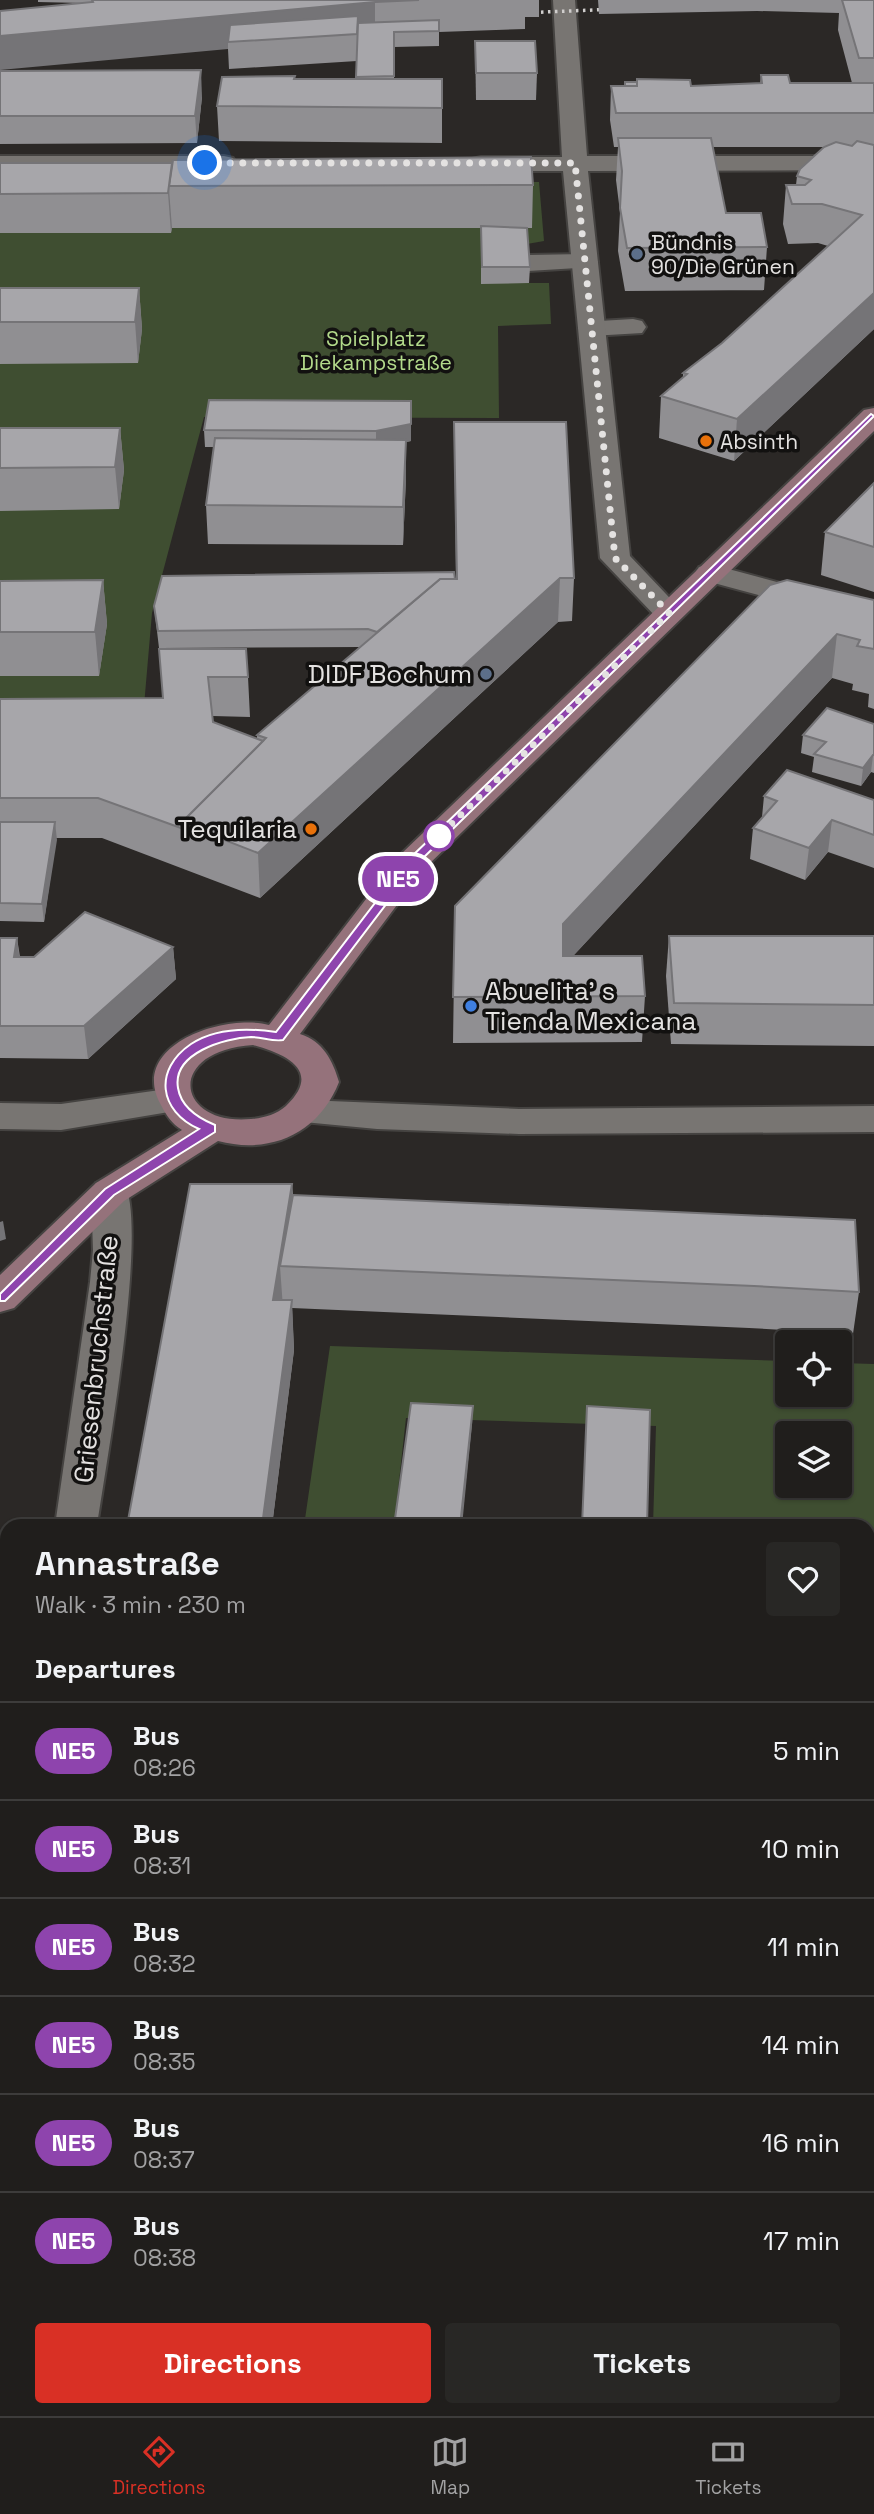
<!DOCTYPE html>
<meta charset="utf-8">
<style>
:root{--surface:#201e1c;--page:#282725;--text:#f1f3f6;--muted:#a2a2a3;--line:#3d3c3b;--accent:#d93025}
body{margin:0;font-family:"Space Grotesk",sans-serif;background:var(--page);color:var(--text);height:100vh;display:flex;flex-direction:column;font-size:26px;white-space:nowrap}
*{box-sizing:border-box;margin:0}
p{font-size:23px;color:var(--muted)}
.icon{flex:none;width:38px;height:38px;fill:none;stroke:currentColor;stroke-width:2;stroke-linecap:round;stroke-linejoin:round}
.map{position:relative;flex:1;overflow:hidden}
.panel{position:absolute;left:0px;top:1519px;width:875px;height:898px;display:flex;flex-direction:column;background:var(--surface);border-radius:21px 21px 0 0;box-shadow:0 2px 5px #0004,0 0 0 2px var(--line)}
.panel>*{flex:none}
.badge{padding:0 14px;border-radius:23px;font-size:24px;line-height:46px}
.controls{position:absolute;left:775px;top:1330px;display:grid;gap:14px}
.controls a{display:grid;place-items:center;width:77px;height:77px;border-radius:7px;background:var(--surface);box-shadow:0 2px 5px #0004,0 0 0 2px var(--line);font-size:35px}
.you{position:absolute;width:35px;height:35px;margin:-18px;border:5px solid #fff;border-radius:50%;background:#1a73e8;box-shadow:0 0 0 10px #1a73e833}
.map>.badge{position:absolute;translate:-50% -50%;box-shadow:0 0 0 4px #fff}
h2{padding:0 35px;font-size:26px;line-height:63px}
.round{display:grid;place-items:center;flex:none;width:74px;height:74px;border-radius:7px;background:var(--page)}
.summary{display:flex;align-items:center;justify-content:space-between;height:119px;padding:0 35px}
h1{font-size:33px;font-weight:800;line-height:52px}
.cta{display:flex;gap:14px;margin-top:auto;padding:14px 35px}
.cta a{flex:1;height:80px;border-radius:7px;background:var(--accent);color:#fff;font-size:28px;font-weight:800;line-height:80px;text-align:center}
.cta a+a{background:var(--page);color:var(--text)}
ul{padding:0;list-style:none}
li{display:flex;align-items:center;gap:21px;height:98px;padding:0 35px;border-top:2px solid var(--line)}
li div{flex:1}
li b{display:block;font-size:26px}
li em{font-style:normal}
li .badge{min-width:77px;font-weight:700;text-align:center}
.tab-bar{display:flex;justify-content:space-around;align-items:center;height:98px;border-top:2px solid var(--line);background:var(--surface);font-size:19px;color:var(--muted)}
.tab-bar a{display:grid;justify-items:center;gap:4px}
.tab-bar .current{color:var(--accent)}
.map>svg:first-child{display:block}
.green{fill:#3f4e31;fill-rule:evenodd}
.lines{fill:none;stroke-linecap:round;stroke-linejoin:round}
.lane-casing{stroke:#454341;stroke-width:4}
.street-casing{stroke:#454341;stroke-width:4}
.secondary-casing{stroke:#454341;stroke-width:4}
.lane{fill:#787572;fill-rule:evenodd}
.street{fill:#787572;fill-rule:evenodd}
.secondary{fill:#95727b;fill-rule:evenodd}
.rail{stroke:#d0cecd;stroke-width:3.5;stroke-dasharray:2.5 4.5;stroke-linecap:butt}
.wall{fill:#908f92}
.shaded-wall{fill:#757477}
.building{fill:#a7a6aa;stroke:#757477;stroke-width:2}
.line{fill:#8e44ad;stroke:#fff;stroke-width:2}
.walk{stroke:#e4e2e1;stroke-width:7;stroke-dasharray:0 12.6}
.service-dot{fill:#5c6f8a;stroke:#121110;stroke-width:2.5}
.food-dot{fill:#e8710a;stroke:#121110;stroke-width:2.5}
.stop-dot{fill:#fff;stroke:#8e44ad;stroke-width:3.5}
.shop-dot{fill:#3f7fe0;stroke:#121110;stroke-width:2.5}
.labels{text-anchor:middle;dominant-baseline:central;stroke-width:7;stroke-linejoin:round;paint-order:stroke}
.far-poi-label{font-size:21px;fill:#e4e2e1;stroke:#121110;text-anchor:start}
.far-park-label{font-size:21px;fill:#b3da8b;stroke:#121110}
.poi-label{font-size:26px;fill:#e4e2e1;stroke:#121110;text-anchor:end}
.street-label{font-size:26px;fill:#e4e2e1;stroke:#121110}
</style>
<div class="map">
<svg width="874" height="2416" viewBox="0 0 874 2416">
<rect width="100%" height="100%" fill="#2b2826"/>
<!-- green -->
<g class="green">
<polygon points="0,182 539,182 544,241 527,244 529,283 549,283 551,324 498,326 499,418 204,417 152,613 142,729 0,731"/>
<path d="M 330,1346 L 787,1361 L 788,1395 L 840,1395 L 840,1363 L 874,1364 L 874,1754 L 868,1754 L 868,1526 L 653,1526 L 656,1426 L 406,1418 L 394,1526 L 304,1526 ZM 788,1433 L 840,1433 L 840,1486 L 788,1486 Z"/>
</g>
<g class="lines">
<defs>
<g id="lane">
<polygon points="585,254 594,257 598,262 594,267 528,271 519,268 515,263 519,258 528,255"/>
<polygon points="633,319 642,321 646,327 642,333 591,336 582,334 578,328 582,322"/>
</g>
<g id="street">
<polygon points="553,0 575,0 587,156 874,156 874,170 588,171 630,556 684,613 680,619 669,622 658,619 600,558 563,171 481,171 472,169 469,164 472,159 481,157 562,157"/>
<polygon points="0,156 224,156 233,158 236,163 233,168 224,170 0,170"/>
<polygon points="710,564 874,608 874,626 699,579 695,573 699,567"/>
<polygon points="174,1088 187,1091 193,1100 187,1109 61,1130 0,1129 0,1103 61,1104"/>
<polygon points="306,1100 519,1109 874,1106 874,1132 519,1134 377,1129 293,1121 287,1112 293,1103"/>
<path d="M 110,1179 L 124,1183 C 149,1225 106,1465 97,1526 L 55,1526 L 90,1282 L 93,1250 L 91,1192 L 96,1183 Z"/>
<polygon points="868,1800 874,1801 874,1841 868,1840"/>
<polygon points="7,1806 7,1856 0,1858 0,1809"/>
</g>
<path id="secondary" d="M 874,408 L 874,431 L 424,869 L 300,1034 C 323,1041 333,1061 339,1082 C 319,1133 271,1155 218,1141 L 124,1201 L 14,1308 L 0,1312 L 0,1275 L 96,1183 L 182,1130 C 172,1124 166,1115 161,1105 C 127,1045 225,1013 269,1025 L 400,855 L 864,410 ZM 253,1045 C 286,1054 323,1071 286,1106 C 276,1115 263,1118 251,1119 C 176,1126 164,1051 253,1045 Z"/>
</defs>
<!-- lane casing -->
<use href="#lane" class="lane-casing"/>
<!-- street casing -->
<use href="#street" class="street-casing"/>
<!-- secondary casing -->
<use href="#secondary" class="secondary-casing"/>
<!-- lane -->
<use href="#lane" class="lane"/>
<!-- street -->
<use href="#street" class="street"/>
<!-- secondary -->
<use href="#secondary" class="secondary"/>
<!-- rail -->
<polyline class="rail" points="520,13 618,9"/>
</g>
<!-- wall -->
<g class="wall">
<polygon points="38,0 539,0 539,17 525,17 525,29 439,32 439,46 394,47 394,79 442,79 442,143 219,141 217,106 295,79 356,79 357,61 229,69 228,49 82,3 38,2"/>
<polygon points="598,0 874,0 874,329 734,461 659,438 661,396 683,378 683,373 722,343 828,246 818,243 788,244 783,224 786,185 796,185 797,176 824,147 713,147 726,213 767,247 764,290 625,291 618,251 620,212 616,180 618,147 614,147 610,120 611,86 691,86 760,84 761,75 790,83 852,83 838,30 839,13 757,11 599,14"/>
<polygon points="475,41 537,73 536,100 476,100"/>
<polygon points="0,71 202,97 197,143 0,144"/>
<polygon points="0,163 533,185 532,228 519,228 530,267 529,283 481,284 481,228 172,228 171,233 0,233"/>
<polygon points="0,288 139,288 142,329 138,363 0,364"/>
<polygon points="411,401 411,441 406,442 406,478 403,545 208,544 206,505 214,447 205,447 204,430"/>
<polygon points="454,422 574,578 572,621 558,622 260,898 102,838 56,838 44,922 0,921 0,699 163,698 159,649 248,677 250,717 213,716 213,722 257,739 257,735 360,647 159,648 154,606 456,579"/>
<polygon points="0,428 120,428 124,470 119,509 0,511"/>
<polygon points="874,483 874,592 821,575 825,532"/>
<polygon points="103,580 107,624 99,676 0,676 0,581"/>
<polygon points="874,600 874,709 868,707 869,694 852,690 853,684 832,678 573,956 645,996 642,1042 453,1043 455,906"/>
<polygon points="874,724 874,773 871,772 861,786 812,772 814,757 801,753 803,735"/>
<polygon points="764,796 874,800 874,868 828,852 805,880 750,859 753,828 762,817"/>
<polygon points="669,936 874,936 874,1046 671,1044 666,976"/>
<polygon points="0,938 17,938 20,957 34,957 173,947 176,979 88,1059 0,1058"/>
<polygon points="292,1184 293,1195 859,1292 853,1334 749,1328 292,1308 294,1350 272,1526 127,1526"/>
<polygon points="868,1919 874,1919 874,2416 782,2416 782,2410 868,2410"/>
</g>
<!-- shaded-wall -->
<g class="shaded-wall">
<polygon points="375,2 375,35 357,61 357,34 228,42 228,49 0,70 0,30"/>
<polygon points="201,70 202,97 197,143 195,116"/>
<polygon points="169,189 172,228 171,233 168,193"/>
<polygon points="139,288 142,329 138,363 135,322"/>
<polygon points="874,293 874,329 734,461 737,419"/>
<polygon points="411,401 411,441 406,442 406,478 403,545 403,507 376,448 376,431"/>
<polygon points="120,428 124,470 119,509 115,467"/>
<polygon points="560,578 558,622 260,898 258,853"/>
<polygon points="103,580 107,624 99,676 95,632"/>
<polygon points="837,634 832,678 561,969 563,924"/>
<polygon points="873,755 871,772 861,786 863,768"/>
<polygon points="832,820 828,852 805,880 809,848"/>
<polygon points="55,822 57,840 44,922 42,904"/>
<polygon points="17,938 21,970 14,957"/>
<polygon points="173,947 176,979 88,1059 84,1026"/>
<polygon points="292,1184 295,1233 280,1266 283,1308 273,1300"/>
<polygon points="3,1221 6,1239 0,1241 0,1222"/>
<polygon points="292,1300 294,1350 272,1526 262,1526"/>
<polygon points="473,1406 472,1425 462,1526 460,1526"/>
<polygon points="162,2410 173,2410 172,2416 161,2416"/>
</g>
<!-- building -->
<g class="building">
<polygon points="92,0 419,0 375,2 0,36 0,11 93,2"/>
<polygon points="842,0 874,0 874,58 859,58"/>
<polygon points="358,16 357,34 228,42 230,25"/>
<polygon points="439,20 439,31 394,32 394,76 356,77 358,23"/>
<polygon points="475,41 535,41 537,73 476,73"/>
<polygon points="201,70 195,116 0,116 0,71"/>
<polygon points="761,75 788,75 790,83 874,83 874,113 616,113 611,86 637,86 637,79 690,80 691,86 762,83"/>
<polygon points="295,76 294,79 442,79 442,108 217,106 222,77"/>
<rect x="625" y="82" width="12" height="4"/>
<polygon points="618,138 711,138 726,213 761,213 767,247 627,248 620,208 622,171"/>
<polygon points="857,141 874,145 874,293 737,419 661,396 687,374 683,373 722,343 862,215 822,204 792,204 786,185 805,185 811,180 797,176 800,169 824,147 836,142 852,146"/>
<polygon points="531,157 533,185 169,186 173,160"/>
<polygon points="0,163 172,163 168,193 0,194"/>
<polygon points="481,226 527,228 530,267 482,267"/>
<polygon points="0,288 139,288 135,322 0,322"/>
<polygon points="209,400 411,401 411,424 376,431 204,430"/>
<polygon points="454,422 566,422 574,578 560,578 258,853 181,823 266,738 257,735 440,579 457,579"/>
<polygon points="0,428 120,428 115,467 0,468"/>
<polygon points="215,438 406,440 403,507 206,505"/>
<polygon points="874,483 874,547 825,532"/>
<polygon points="454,572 455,579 440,579 377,632 368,629 158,631 154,606 162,576"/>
<polygon points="103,580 95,632 0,632 0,581"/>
<polygon points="787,580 874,600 874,649 857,646 860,640 837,634 563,924 563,956 642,956 645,996 453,997 455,906 770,585"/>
<polygon points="159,649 246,649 248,677 208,677 213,722 263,741 181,823 181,828 98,798 0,798 0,699 163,698"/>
<polygon points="827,708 874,724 874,755 873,755 863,768 814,754 826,742 803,735"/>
<polygon points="787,770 874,800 874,835 832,820 809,848 753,828 777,801 764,796"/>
<polygon points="0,822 55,822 42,904 0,903"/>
<polygon points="85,912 173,947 84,1026 0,1026 0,938 17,938 14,957 34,957"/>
<polygon points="669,936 874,936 874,1005 674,1003"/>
<polygon points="190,1184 292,1184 273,1300 292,1300 262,1526 127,1526"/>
<polygon points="293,1195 855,1220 859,1292 754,1286 280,1266"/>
<polygon points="411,1403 473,1406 460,1526 394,1526"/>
<polygon points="587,1406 650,1410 647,1526 582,1526"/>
<rect x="868" y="1919" width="6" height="242"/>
<polygon points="868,2171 874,2171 874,2360 868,2359"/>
<polygon points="5,2188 7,2188 7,2410 162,2410 161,2416 0,2416 0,2217"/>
<polygon points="868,2367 874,2367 874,2416 788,2416 788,2410 868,2410"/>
</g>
<!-- line -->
<path class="line" d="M 871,414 L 874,416 L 416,865 L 283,1040 C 273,1042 262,1037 251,1037 C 225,1038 172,1053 178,1088 C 181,1107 198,1118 215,1125 L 215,1132 L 114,1195 L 5,1301 L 0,1301 L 0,1294 L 105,1189 L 199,1129 C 159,1111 153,1070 191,1044 C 215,1028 249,1028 276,1032 L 408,860 Z"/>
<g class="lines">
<!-- walk -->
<polyline class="walk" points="205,163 575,163 615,558 669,613 439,836"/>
</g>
<!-- markers -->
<g class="service-dot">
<circle cx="637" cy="254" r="7"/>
<circle cx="486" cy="674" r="7"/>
</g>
<g class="food-dot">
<circle cx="706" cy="441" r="7"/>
<circle cx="311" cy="829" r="7"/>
</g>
<circle class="stop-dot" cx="439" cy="836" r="14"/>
<circle class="shop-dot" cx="471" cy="1006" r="7"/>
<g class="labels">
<!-- far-poi labels -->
<g class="far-poi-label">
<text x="651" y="242">Bündnis<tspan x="651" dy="24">90/Die Grünen</tspan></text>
<text x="720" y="441">Absinth</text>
</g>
<!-- far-park labels -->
<g class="far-park-label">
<text x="376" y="338">Spielplatz<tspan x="376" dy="24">Diekampstraße</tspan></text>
</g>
<!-- poi labels -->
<g class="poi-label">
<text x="472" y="674">DIDF Bochum</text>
<text x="297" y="829">Tequilaria</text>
<text x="485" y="991" text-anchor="start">Abuelita' s<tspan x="485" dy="30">Tienda Mexicana</tspan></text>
</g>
<!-- street labels -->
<g class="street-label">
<text transform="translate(96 1359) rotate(-84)">Griesenbruchstraße</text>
</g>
</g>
</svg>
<div class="controls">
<a><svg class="icon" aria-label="locate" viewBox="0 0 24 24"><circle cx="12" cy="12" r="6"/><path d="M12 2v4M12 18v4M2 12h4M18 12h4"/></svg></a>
<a><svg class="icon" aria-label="layers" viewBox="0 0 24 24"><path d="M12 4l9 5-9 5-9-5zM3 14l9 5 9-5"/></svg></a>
</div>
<div class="you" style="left:205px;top:163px"></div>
<b class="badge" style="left:398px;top:879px;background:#8e44ad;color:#fff">NE5</b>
<section class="panel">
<div class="summary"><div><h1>Annastraße</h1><p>Walk · 3 min · 230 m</p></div><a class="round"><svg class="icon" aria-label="heart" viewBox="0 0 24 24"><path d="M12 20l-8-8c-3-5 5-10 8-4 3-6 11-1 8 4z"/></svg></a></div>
<h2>Departures</h2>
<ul>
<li><span class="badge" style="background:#8e44ad;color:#fff">NE5</span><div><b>Bus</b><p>08:26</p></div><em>5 min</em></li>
<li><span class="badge" style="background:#8e44ad;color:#fff">NE5</span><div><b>Bus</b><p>08:31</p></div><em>10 min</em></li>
<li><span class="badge" style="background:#8e44ad;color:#fff">NE5</span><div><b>Bus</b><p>08:32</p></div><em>11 min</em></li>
<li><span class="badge" style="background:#8e44ad;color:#fff">NE5</span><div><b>Bus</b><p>08:35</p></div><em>14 min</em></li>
<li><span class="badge" style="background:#8e44ad;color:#fff">NE5</span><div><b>Bus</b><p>08:37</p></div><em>16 min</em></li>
<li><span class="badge" style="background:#8e44ad;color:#fff">NE5</span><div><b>Bus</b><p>08:38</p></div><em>17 min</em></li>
</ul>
<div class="cta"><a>Directions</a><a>Tickets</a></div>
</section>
</div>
<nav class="tab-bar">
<a class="current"><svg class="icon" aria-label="directions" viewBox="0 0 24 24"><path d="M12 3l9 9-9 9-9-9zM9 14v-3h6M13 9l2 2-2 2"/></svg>Directions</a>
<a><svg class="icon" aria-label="map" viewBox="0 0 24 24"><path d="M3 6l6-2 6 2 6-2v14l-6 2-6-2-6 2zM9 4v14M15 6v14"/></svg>Map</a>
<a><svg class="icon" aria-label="tickets" viewBox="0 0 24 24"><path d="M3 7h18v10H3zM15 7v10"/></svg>Tickets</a>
</nav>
